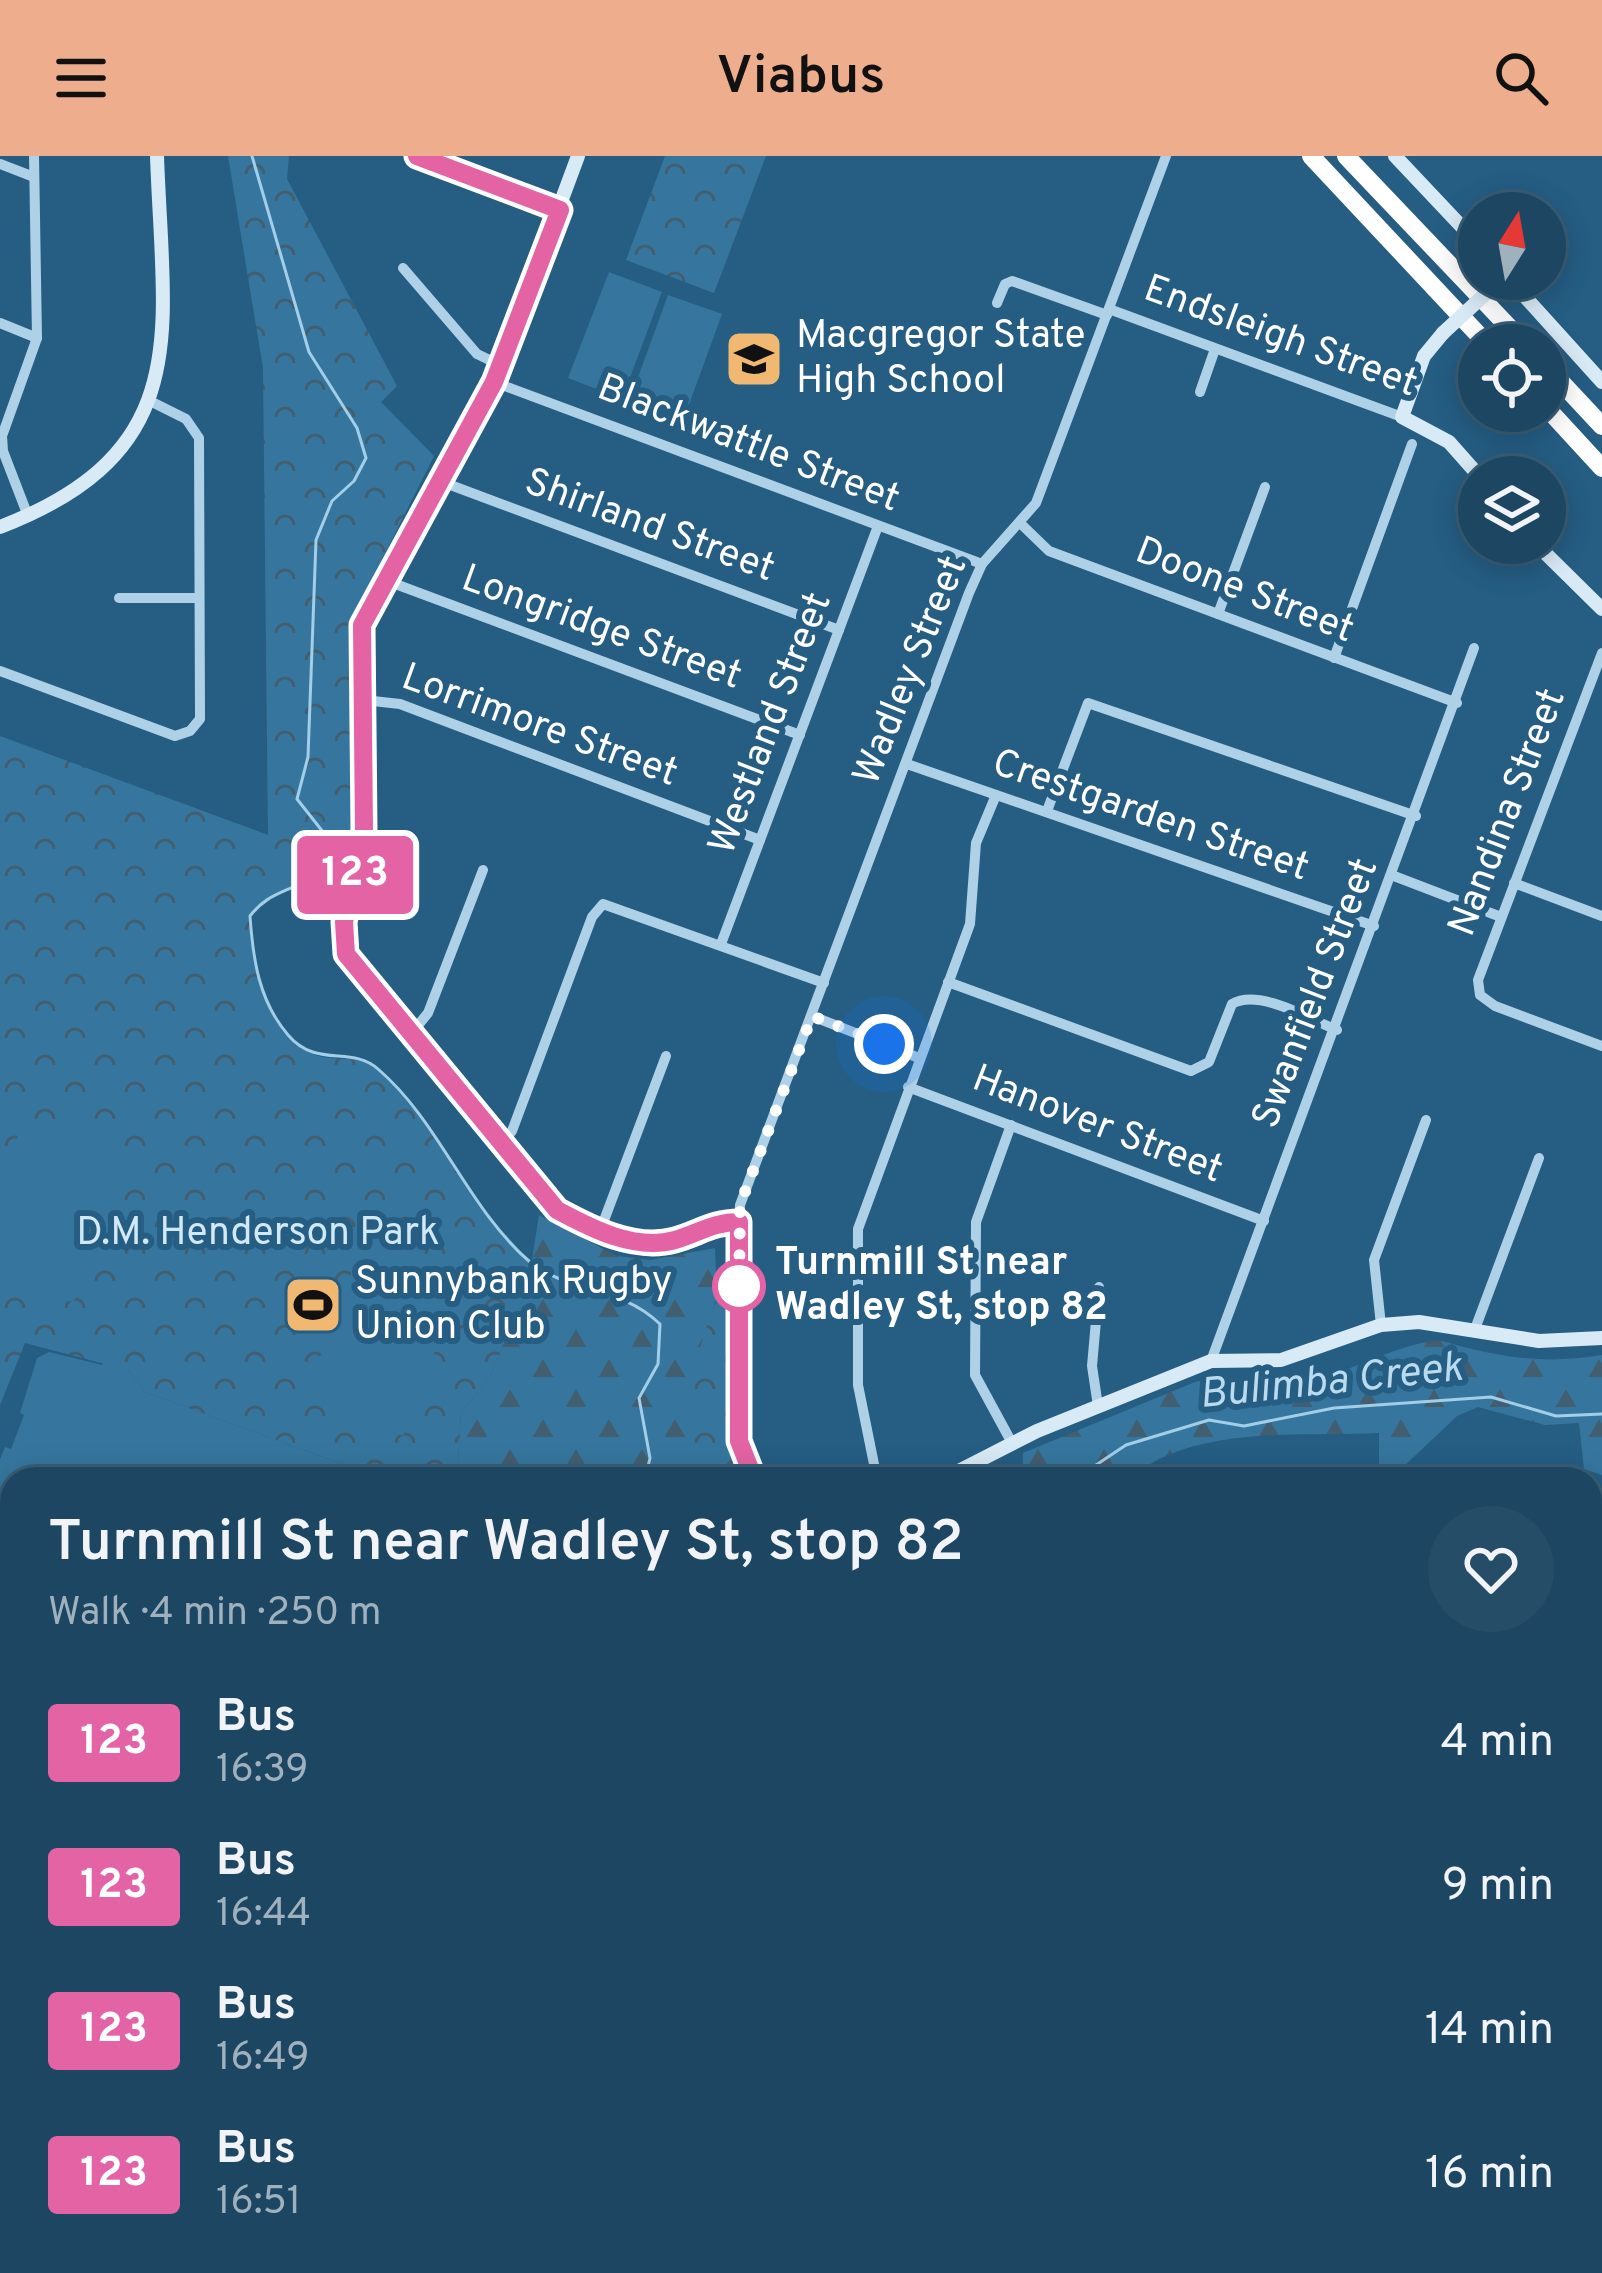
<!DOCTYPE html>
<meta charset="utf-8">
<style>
:root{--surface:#1c4662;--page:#254d68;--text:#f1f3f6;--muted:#a0b1be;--line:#3a5e77;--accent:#eead8d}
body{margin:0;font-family:Overpass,sans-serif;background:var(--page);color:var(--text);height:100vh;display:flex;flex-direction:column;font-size:45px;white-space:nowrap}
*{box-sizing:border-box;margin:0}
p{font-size:39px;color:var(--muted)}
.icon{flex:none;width:66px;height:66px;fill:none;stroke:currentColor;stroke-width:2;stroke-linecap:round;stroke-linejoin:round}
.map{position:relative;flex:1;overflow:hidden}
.side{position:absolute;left:0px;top:1311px;width:1602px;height:807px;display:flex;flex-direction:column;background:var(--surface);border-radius:36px 36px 0 0;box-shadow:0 6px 30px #0003,0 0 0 3px var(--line)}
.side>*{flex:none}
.badge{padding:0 24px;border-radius:9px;font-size:42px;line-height:78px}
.needle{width:78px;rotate:11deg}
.tools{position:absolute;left:1458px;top:36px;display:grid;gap:24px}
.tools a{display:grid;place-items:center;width:108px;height:108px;border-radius:50%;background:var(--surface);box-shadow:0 6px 30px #0003,0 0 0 3px var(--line);font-size:60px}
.you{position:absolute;width:60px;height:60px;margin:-30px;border:9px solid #fff;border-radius:50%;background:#1a73e8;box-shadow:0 0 0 18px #1a73e833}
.map>.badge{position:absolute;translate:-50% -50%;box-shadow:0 0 0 6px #fff}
.round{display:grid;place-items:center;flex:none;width:126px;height:126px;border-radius:63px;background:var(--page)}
.head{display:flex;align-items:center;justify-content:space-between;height:204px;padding:0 48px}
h1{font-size:57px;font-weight:600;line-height:90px}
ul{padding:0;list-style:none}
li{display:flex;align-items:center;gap:36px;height:144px;padding:0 48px}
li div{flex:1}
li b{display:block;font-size:45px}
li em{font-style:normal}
li .badge{min-width:132px;font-weight:700;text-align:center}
header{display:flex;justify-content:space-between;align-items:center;height:156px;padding:0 48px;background:var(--accent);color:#111;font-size:54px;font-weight:600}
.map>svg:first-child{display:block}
.forest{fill:url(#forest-firs)}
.park{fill:url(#park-crowns)}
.pitch{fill:#36769e}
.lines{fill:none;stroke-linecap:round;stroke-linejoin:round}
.stream{stroke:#a2cee8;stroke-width:3}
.street{stroke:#aed1e7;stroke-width:10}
.secondary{stroke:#d8eaf6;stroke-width:14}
.highway{stroke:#fff;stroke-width:18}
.secondary-bridge{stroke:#d8eaf6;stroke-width:14}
.line-casing{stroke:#fff;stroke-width:27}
.line{stroke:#e463a4;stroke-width:18}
.walk{stroke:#fff;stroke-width:12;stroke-dasharray:0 21.6}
.stop-dot{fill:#fff;stroke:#e463a4;stroke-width:6}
.labels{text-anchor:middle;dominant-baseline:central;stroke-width:12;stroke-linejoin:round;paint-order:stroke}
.poi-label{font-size:39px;fill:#fff;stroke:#255d83;text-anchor:start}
.street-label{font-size:39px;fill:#fff;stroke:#255d83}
.park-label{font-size:39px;fill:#d1e8f6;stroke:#255d83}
.stop-label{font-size:39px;font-weight:bold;fill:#fff;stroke:#255d83;text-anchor:start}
.water-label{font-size:42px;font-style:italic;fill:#b9daef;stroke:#255d83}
</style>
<header><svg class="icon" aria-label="menu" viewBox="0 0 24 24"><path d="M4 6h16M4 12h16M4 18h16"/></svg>Viabus<svg class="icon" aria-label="search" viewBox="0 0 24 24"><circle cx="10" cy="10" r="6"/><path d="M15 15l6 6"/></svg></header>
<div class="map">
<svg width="1602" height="2117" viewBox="0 0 1602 2117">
<defs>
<pattern id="forest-firs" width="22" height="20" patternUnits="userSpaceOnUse" patternTransform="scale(3)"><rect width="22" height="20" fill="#36769e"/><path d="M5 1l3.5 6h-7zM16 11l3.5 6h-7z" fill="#425f71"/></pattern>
<pattern id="park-crowns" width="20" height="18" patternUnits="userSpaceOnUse" patternTransform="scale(3)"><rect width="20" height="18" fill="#36769e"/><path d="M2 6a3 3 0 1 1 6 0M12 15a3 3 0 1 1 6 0" fill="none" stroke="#425f71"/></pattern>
</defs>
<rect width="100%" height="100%" fill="#255d83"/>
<!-- forest -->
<g class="forest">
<polygon points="539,1059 617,1100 650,1104 715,1092 717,1141 702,1189 682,1323 457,1323 461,1257 490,1221 528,1129"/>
<path d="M 1438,1184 C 1499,1201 1540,1209 1602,1199 L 1602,1319 L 1584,1313 L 1579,1267 L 1545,1269 L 1478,1251 L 1457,1260 L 1399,1315 L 1379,1310 L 1379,1277 C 1298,1281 1193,1268 1129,1323 L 1022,1323 L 1023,1297 L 1195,1226 C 1227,1217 1266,1235 1300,1228 C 1348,1218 1388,1191 1438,1184 Z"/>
</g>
<!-- park -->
<g class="park">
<path d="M 228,0 L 289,0 L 287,23 L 397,230 L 381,246 L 434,300 L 353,461 L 354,680 L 347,714 L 328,706 C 297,740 274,729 250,760 C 253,810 266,896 330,902 C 350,904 367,900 382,916 C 421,956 450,1006 482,1051 C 496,1070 516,1088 531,1107 L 528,1129 L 490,1221 L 461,1257 L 457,1323 L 384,1323 L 145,1236 L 128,1214 L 25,1187 L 0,1249 L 0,580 L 268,679 L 263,212 Z"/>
<polygon points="665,0 766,0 714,137 626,104"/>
<path d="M 730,1122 L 732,1293 L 742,1314 L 735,1323 L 682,1323 C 688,1259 693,1176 730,1122 Z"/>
<polygon points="0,1460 12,1464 12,1680 0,1676"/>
<polygon points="1602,2053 1599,2117 1490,2117 1513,2106 1590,2106 1590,2060"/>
<polygon points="176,2106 573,2106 569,2117 172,2117"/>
</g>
<!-- pitch -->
<g class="pitch">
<polygon points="609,116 662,136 622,243 568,222"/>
<polygon points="668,139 722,158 683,265 629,246"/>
<path d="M 27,963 C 63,963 124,981 127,1023 L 86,1131 L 73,1145 L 57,1146 L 0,1125 C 0,1072 0,1002 27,963 Z"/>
<polygon points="365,1080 465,1116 403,1280 304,1244"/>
<polygon points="49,1196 102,1209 105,1205 128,1214 145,1236 384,1323 12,1323 12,1412 0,1408 0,1303 5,1291 11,1293 24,1259 20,1257 37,1202"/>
</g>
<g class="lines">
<!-- stream -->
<g class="stream">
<path d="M 252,0 L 309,196 L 357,272 L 366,302 L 354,325 L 332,345 L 316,384 L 308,601 L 297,643 L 327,681 L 328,705 C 297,740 274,729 250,760 C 253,804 259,845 288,879 C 317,913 351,889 378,913 C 440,966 468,1053 530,1106 C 568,1137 620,1129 660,1168 L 658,1208 L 639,1242 L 650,1302 L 645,1323"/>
<polyline points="1075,1323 1126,1289 1209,1264 1244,1270 1334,1252 1491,1241 1556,1260 1602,1258"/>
<polyline points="0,1524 12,1512"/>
<polyline points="246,2117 250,2106"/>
</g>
<!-- street -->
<g class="street">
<polyline points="0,8 34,21"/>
<polyline points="403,112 477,198 500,209"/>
<polyline points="997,147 1005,128 1012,125 1107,159"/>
<polyline points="1109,153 1402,261"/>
<polyline points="0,167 37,182"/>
<polyline points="494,226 982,408"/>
<polyline points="1200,236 1215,193"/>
<polyline points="437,324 839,474"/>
<polyline points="28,360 3,295 2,280 37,182 34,0"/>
<polyline points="1020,367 1049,395 1457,547"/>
<polyline points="382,423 800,579"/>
<polyline points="119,442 197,442"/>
<polyline points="1218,458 1265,331"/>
<polyline points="1602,497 1478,824 1480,839 1495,850 1602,890"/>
<polyline points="1334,502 1412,288"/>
<polyline points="0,515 175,580 190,575 200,563 199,282 186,263 150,245"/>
<polyline points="364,544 400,548 760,684"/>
<polyline points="907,608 1374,770"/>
<polyline points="1047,655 1088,547 1416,660"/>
<polyline points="1394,720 1501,761"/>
<polyline points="1514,727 1602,760"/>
<polyline points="721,788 878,370"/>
<path d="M 948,826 L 1191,915 L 1209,906 L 1232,848 C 1259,832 1309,863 1337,874"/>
<polyline points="812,860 919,902"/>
<polyline points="410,879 428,857 483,714"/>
<polyline points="908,931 1264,1065"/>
<polyline points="1011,969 976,1066 975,1219 1012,1287"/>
<polyline points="500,988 512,975 592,761 603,748 824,827"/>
<polyline points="739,1066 740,1049 969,437 982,408 1036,347 1166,0"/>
<polyline points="600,1075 666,900"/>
<polyline points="1381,1169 1374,1104 1426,964"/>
<polyline points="1475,1173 1539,1002"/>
<polyline points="1211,1205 1474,492"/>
<polyline points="1098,1250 1092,1210 1099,1131"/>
<polyline points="877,1323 858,1229 858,1073 970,768 976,687 996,639"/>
<polyline points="1590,1545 1602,1549"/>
<polyline points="0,1741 12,1746"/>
<polyline points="1590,1814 1602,1818"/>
<polyline points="1590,1857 1596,1859"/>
<polyline points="0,1876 12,1880"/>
<polyline points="1602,1940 1595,1959 1602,1963"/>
<polyline points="0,2016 12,2020"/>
<polyline points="747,2106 777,2117"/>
<polyline points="1282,2106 1302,2117"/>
<polyline points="1478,2106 1480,2117"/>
<polyline points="165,2117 169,2106"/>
<polyline points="639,2117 642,2106"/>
<polyline points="1037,2117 1041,2106"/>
<polyline points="1350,2117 1363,2106"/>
</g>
<!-- secondary -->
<g class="secondary">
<polyline points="418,0 560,54"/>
<path d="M 578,0 L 494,226 L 362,469 L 364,674 L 343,784 L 365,827 L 557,1054 C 592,1073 635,1095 675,1084 C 699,1077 713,1066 739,1066 L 739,1285 L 754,1323"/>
<polyline points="1395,0 1479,89"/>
<polyline points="1509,123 1602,226"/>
<polyline points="1443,177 1424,200 1402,261 1449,286 1480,321"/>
<path d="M 0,371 C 197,295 163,176 157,0"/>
<polyline points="1535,387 1602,453"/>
<polyline points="943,1323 1037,1275 1211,1205 1281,1204 1381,1169 1419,1166 1539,1185 1602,1182"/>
<polyline points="0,1423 12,1427"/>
<polyline points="0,1442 12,1446"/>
<polyline points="1590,1998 1602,2002"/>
<polyline points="1590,2016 1602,2021"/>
</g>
<!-- highway -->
<g class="highway">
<polyline points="1311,0 1488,189"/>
<polyline points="1346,0 1526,189"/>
<polyline points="1545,209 1602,270"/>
<polyline points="1545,250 1602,312"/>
</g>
<!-- secondary-bridge -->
<polyline class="secondary-bridge" points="1443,177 1493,131"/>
</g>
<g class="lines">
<defs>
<path id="line" d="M 417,0 L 560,54 L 494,226 L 362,469 L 364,674 L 344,766 L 346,798 L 557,1054 C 592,1073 635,1095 675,1084 C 699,1077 713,1066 739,1066 L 739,1285 L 754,1323"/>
</defs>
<!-- line casing -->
<use href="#line" class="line-casing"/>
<!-- line -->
<use href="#line" class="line"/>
<!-- walk -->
<polyline class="walk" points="739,1130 739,1147 740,1049 812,860 884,888"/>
</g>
<!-- icons -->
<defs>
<symbol id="school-square" viewBox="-11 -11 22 22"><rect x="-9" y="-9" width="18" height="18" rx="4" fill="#f1b872" stroke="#255d83"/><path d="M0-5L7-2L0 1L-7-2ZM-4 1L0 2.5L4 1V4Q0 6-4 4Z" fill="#111"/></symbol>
<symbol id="stadium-square" viewBox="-11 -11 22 22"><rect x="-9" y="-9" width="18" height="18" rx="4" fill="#f1b872" stroke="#255d83"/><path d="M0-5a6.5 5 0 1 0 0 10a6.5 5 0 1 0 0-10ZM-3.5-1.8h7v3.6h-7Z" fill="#111"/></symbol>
</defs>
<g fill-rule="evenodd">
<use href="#school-square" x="721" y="170" width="66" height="66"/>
<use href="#stadium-square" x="280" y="1116" width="66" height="66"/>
</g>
<!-- markers -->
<circle class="stop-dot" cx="739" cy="1130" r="24"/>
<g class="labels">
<!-- poi labels -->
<g class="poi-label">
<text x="796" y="181">Macgregor State<tspan x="796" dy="45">High School</tspan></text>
<text x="355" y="1127">Sunnybank Rugby<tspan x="355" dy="45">Union Club</tspan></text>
</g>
<!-- street labels -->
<g class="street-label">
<text transform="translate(1280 182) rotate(20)">Endsleigh Street</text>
<text transform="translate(748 289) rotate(21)">Blackwattle Street</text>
<text transform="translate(649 371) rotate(20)">Shirland Street</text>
<text transform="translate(1244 436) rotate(21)">Doone Street</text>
<text transform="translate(601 473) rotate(20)">Longridge Street</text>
<text transform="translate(912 515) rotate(-68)">Wadley Street</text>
<text transform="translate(772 568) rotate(-69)">Westland Street</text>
<text transform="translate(539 571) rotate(20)">Lorrimore Street</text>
<text transform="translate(1509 657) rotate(-69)">Nandina Street</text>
<text transform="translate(1150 661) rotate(19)">Crestgarden Street</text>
<text transform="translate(1317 838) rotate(-69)">Swanfield Street</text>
<text transform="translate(1097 970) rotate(21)">Hanover Street</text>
</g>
<!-- park labels -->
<g class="park-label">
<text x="258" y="1078">D.M. Henderson Park</text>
</g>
<!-- stop labels -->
<g class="stop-label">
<text x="775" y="1108">Turnmill St near<tspan x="775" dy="45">Wadley St, stop 82</tspan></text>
</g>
<!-- water labels -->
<g class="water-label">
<text transform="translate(1331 1227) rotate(-6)">Bulimba Creek</text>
</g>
</g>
</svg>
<div class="tools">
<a><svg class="needle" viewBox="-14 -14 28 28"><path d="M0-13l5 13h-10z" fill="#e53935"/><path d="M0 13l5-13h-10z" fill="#a0b1be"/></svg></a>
<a><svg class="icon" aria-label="locate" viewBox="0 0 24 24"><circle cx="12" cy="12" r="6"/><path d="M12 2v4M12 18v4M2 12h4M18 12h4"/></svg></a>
<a><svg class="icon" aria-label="layers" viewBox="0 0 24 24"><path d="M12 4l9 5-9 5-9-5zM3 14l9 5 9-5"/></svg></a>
</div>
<div class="you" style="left:884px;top:888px"></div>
<b class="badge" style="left:355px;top:719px;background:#e463a4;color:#fff">123</b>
<section class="side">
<div class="head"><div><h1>Turnmill St near Wadley St, stop 82</h1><p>Walk · 4 min · 250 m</p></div><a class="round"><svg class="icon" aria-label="heart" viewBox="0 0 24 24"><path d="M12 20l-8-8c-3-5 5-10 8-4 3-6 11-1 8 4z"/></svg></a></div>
<ul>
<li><span class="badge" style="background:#e463a4;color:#fff">123</span><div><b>Bus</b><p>16:39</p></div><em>4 min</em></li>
<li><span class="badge" style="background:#e463a4;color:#fff">123</span><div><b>Bus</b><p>16:44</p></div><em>9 min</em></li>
<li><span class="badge" style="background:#e463a4;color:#fff">123</span><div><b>Bus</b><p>16:49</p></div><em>14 min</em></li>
<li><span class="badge" style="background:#e463a4;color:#fff">123</span><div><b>Bus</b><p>16:51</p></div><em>16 min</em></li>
</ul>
</section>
</div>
